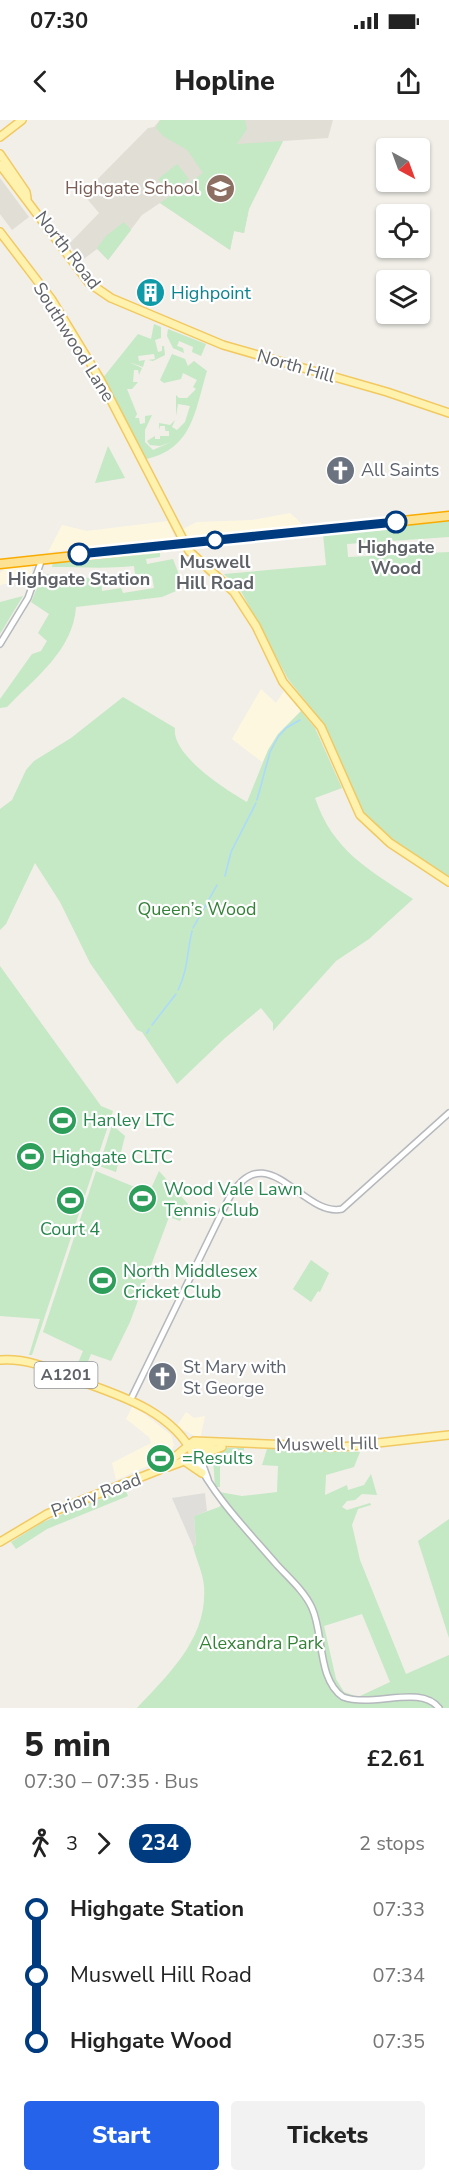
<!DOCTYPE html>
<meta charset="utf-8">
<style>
:root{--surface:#fff;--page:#f2f2f2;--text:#222;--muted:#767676;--accent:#2563eb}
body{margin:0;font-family:"Nunito Sans",sans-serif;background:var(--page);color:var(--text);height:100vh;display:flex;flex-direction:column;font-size:22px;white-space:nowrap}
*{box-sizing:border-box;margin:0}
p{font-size:20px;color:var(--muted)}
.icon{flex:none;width:33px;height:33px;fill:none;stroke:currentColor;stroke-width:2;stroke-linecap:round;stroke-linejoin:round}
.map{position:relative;height:1588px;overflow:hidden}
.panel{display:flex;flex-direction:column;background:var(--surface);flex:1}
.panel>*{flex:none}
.badge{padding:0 12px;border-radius:20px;font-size:21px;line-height:39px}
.needle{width:39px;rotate:139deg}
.tools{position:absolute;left:376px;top:18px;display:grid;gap:12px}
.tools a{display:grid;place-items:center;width:54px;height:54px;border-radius:6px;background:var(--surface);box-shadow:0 2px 4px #0004;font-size:30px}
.map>.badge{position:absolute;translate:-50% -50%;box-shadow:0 0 0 3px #fff}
.legs{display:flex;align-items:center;gap:9px;height:66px;padding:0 24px;font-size:20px}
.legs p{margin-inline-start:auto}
.headline{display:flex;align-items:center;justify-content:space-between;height:102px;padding:0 24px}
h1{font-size:33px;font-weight:800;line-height:45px}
.button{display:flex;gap:12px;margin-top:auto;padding:12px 24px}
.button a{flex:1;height:69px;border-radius:6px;background:var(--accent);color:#fff;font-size:24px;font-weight:800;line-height:69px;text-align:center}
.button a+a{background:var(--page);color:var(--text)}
ul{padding:0 24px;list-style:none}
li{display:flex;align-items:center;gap:21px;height:66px;font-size:22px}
li i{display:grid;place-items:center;width:9px;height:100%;margin:0 8px;background:currentColor}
li i::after{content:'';width:15px;height:15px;margin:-8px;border:4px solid;border-radius:50%;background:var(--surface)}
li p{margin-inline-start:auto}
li:first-child i{background:linear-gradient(#0000 50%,currentColor 0)}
li:last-child i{background:linear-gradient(currentColor 50%,#0000 0)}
.status{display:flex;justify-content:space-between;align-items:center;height:42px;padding:0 30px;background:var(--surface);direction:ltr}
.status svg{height:16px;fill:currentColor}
header{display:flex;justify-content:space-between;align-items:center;height:78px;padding:0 24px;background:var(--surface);font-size:27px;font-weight:800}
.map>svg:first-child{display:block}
.commercial{fill:#fef7e0}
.industrial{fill:#e0deda}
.education{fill:#e1ded6}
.green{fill:#c5e8c5;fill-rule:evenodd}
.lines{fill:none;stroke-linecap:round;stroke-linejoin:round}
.stream{stroke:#aadaff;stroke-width:1.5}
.minor-casing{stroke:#b5b8bc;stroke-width:8}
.major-casing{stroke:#f2c960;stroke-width:10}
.highway-casing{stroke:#f9ab00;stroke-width:11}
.minor{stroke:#fff;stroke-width:5}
.major{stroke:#fff2af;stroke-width:7}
.highway{stroke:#fde293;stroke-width:8}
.line-1-casing{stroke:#fff;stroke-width:14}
.line-1{stroke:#003b80;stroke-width:9}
.stop-1-dot{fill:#fff;stroke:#003b80;stroke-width:3}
.labels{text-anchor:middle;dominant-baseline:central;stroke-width:4.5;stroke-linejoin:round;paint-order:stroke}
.shield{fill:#fff;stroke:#8f9295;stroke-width:1.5}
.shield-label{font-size:16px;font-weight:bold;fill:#5f6368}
.education-label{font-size:18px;fill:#785e54;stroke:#fff;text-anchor:end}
.street-label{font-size:18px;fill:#5f6368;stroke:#fff}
.culture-label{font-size:18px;fill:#0d838f;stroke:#fff;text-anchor:start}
.worship-label{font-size:18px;fill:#5b616d;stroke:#fff;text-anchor:start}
.stop-label{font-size:18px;font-weight:bold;fill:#5f6368;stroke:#fff}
.park-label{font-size:18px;fill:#348238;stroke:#fff}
.leisure-label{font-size:18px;fill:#27864d;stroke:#fff;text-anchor:start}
</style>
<div class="status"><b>07:30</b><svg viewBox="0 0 49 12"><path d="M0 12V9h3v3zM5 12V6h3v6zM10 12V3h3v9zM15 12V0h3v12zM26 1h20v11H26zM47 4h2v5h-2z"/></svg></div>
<header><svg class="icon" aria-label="back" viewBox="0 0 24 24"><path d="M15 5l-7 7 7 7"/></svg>Hopline<svg class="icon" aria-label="share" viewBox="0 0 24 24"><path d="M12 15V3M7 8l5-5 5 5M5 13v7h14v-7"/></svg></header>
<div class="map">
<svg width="449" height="1588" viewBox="0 0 449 1588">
<rect width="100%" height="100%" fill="#f1efe8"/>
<!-- commercial -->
<g class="commercial">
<polygon points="290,393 301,403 300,407 185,417 181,410 197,402 252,400"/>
<polygon points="168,401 175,418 48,432 62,405 87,411"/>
<polygon points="32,446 32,459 0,465 0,453 4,449"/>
<polygon points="261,569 276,583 284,571 301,591 278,614 262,642 232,619"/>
<polygon points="133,1285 171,1315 174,1325 168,1337 116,1360 112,1343 151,1323 149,1317 126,1299"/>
<polygon points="186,1292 194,1298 205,1296 200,1319 177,1306"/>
</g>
<!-- industrial -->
<polygon class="industrial" points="205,1373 207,1391 194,1396 196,1426 193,1426 172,1378"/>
<!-- education -->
<g class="education">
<polygon points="160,0 333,0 328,18 283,21 249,87 244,113 234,111 230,130 160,83 142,95 108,140 97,129 81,141 69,124 99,93 83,74 148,8 154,7"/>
<polygon points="0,58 29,97 12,110 0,94"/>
</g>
<!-- green -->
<g class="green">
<polygon points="160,0 245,0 247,9 237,24 283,21 249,89 244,113 234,111 230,130 160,83 203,53 187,30 163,16 156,8"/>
<polygon points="177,44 189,59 170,74 158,59"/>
<polygon points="124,102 131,110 108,140 97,128 106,116"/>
<path d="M 154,204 L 161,207 L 161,218 L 155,220 L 158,232 L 162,231 L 162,226 L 164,226 L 165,235 L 153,241 L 148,240 L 155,239 L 154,234 L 138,236 L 139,241 L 145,240 L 143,247 L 129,242 L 142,248 L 139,255 L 138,250 L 134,250 L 133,262 L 138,262 L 132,269 L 127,269 L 137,294 L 135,298 L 139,298 L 140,304 L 145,303 L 145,296 L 152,295 L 145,310 L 145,322 L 153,330 L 171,322 L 160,326 L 150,325 L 147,321 L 155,316 L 155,319 L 160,319 L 160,316 L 169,316 L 169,311 L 165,311 L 168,307 L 165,310 L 165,306 L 160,306 L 159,310 L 159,303 L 170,305 L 175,300 L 172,307 L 177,310 L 185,302 L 190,286 L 178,284 L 176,296 L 176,275 L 179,278 L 187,278 L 196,269 L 193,267 L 197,260 L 183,253 L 181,259 L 164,263 L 160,260 L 172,234 L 185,239 L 188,246 L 194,241 L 207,251 C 195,290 193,329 146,339 L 102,259 L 138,214 L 151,219 Z"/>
<polygon points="168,209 206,224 201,236 192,232 193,227 179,221 177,226 183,228 184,233 173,228 167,216"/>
<polygon points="108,326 125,358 95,363"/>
<polygon points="449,401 449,417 347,424 348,437 449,432 449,757 376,710 362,694 323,603 288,559 242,473 224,454 326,445 323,414"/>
<path d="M 160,430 L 160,437 L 146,439 L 147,444 L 173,439 L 181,460 L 193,459 L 193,464 L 181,464 L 176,471 L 162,477 L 76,487 C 73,530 36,557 7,587 L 0,588 L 0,579 L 32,534 L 41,531 L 47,521 L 38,513 L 49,494 L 31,482 L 43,454 L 101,459 L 102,471 L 121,468 L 123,473 L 154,468 L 152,456 L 139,457 L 139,454 L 135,454 L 134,446 C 106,449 81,447 52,447 L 53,442 Z"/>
<polygon points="23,476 0,514 0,482"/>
<path d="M 123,577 L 175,608 C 171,635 226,670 247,682 L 268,630 L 278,614 L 301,591 L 315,608 L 342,668 L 315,678 C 333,731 368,749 413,779 L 369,819 L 336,841 L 273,911 L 273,903 L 261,888 L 225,918 L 177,964 L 142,912 L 137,910 L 90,843 L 60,782 L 35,743 L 6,804 L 0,810 L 0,689 L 12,680 L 26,650 L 34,641 L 71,618 Z"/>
<polygon points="0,846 101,986 113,991 32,1235 29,1235 40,1199 0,1196"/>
<polygon points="112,1005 125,1016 116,1052 99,1046"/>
<polygon points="96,1051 149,1073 159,1051 188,1084 180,1101 169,1097 130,1202 111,1241 91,1234 83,1254 75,1250 83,1231 43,1212"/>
<polygon points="311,1140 329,1153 320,1172 318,1171 311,1182 293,1169"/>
<polygon points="226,1328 244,1328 243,1344 220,1343 220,1367 215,1367 213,1338"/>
<path d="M 267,1329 L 360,1332 L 354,1347 L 326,1355 L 325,1375 L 347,1365 L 348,1370 L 364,1365 L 371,1354 L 377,1375 L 362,1374 L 355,1380 L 347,1381 L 342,1387 L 347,1390 L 370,1383 L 371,1385 L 358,1389 L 352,1405 L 360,1440 L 406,1554 L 449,1535 L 449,1588 L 137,1588 C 169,1554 208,1518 204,1466 C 203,1453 196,1439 193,1426 L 196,1426 L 194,1396 L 219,1387 L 226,1381 L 219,1372 L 242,1376 L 277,1372 L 278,1346 L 262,1345 ZM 362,1494 L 390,1562 L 358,1577 L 344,1572 L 336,1559 L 324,1506 Z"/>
<polygon points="125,1369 128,1376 47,1409 16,1429 11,1422 43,1402"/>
<polygon points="449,1399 449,1518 418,1421"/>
</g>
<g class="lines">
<!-- stream -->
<g class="stream">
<polyline points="257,680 270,632 278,617 286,608 300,600"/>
<polyline points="225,756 231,732 256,683"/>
<polyline points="193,808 217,765"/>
<path d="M 178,870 C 188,851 187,831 192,811"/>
<polyline points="152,905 176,874"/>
<polyline points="147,913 149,909"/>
</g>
<defs>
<g id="minor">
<polyline points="0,524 28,478 42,439"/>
<path d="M 131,1279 L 228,1080 C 266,1011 302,1098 342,1089 L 449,993"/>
<polyline points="199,1334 208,1359"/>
<path d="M 194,1336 C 214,1377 247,1410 277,1445 C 289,1458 305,1472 312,1488 C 324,1514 317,1559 343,1577 C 374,1588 420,1564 439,1588"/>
</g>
<g id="major">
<polyline points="0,17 22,0"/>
<polyline points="0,34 26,72 27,78"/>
<polyline points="0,45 89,163 111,178 223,225 387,272 449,293"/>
<polyline points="0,112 52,180 100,259 189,431 234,472 256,506 283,562 321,607 360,695 390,723 449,762"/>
<path d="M 0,1240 C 30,1238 53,1250 80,1261 C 122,1276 173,1292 194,1336"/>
<polyline points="189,1324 213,1328"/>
<polyline points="183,1340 202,1353"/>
<polyline points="168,1347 222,1327"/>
<polyline points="0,1422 47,1394 159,1350 194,1321 342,1327 449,1315"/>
</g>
<polyline id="highway" points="0,444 449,396"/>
</defs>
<!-- minor casing -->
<use href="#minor" class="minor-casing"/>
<!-- major casing -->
<use href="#major" class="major-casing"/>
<!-- highway casing -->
<use href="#highway" class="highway-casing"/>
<!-- minor -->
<use href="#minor" class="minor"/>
<!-- major -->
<use href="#major" class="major"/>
<!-- highway -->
<use href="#highway" class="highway"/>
</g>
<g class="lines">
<defs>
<polyline id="line-1" points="79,434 396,402"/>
</defs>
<!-- line-1 casing -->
<use href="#line-1" class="line-1-casing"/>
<!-- line-1 -->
<use href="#line-1" class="line-1"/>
</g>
<!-- icons -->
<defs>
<symbol id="school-disc" viewBox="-11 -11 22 22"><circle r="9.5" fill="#8d6e63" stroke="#fff"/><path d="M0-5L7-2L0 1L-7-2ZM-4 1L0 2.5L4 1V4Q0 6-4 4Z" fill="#fff"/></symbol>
<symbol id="building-disc" viewBox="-11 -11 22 22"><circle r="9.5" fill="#0f9aa8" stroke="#fff"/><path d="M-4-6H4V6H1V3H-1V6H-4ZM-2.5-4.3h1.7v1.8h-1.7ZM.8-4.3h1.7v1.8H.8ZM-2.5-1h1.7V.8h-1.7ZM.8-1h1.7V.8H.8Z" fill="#fff"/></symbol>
<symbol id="church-disc" viewBox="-11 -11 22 22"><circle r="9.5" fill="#6b7280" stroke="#fff"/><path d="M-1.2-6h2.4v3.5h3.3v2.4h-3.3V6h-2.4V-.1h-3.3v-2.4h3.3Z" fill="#fff"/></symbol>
<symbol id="stadium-disc" viewBox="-11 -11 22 22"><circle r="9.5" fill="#2e9e5b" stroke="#fff"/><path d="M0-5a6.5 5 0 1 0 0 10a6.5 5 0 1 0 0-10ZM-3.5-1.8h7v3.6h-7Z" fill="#fff"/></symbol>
</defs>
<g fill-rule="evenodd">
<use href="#school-disc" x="204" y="52" width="33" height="33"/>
<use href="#building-disc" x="134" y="156" width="33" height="33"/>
<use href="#church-disc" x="324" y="334" width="33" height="33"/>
<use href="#stadium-disc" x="46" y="984" width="33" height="33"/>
<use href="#stadium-disc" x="14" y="1020" width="33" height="33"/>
<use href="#stadium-disc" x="126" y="1062" width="33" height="33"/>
<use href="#stadium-disc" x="54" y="1064" width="33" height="33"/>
<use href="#stadium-disc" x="86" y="1144" width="33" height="33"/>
<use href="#church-disc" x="146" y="1240" width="33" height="33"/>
<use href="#stadium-disc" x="144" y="1322" width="33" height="33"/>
</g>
<!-- markers -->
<g class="stop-1-dot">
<circle cx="396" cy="402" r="10"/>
<circle cx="215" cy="420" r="8"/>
<circle cx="79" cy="434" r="10"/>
</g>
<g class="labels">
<!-- shield labels -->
<rect class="shield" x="34.5" y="1242" width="63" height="26" rx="4.5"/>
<g class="shield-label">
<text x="66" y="1255">A1201</text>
</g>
<!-- education labels -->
<g class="education-label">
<text x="199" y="68">Highgate School</text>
</g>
<!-- street labels -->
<g class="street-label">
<text transform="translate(68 130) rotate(52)">North Road</text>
<text transform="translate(74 222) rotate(58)">Southwood Lane</text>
<text transform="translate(296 246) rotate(16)">North Hill</text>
<text transform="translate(327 1324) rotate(-1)">Muswell Hill</text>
<text transform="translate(96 1375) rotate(-21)">Priory Road</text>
</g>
<!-- culture labels -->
<g class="culture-label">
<text x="171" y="173">Highpoint</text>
</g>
<!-- worship labels -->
<g class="worship-label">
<text x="361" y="350">All Saints</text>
<text x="183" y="1247">St Mary with<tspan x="183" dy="21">St George</tspan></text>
</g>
<!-- stop labels -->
<g class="stop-label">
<text x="396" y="427">Highgate<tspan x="396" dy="21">Wood</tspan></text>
<text x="215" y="442">Muswell<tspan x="215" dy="21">Hill Road</tspan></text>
<text x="79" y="459">Highgate Station</text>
</g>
<!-- park labels -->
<g class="park-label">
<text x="197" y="789">Queen’s Wood</text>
<text x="261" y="1523">Alexandra Park</text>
</g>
<!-- leisure labels -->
<g class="leisure-label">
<text x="83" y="1000">Hanley LTC</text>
<text x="52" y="1037">Highgate CLTC</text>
<text x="164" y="1069">Wood Vale Lawn<tspan x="164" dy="21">Tennis Club</tspan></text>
<text x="70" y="1109" text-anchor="middle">Court 4</text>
<text x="123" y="1151">North Middlesex<tspan x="123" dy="21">Cricket Club</tspan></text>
<text x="182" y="1338">=Results</text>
</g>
</g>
</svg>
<div class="tools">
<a><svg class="needle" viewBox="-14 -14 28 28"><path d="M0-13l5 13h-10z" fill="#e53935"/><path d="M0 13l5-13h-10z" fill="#767676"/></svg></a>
<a><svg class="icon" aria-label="locate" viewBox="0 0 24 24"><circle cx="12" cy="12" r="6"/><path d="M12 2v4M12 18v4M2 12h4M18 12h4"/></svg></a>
<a><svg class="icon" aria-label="layers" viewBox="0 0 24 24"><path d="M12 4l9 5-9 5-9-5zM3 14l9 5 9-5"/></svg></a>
</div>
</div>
<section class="panel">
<div class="headline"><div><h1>5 min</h1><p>07:30 – 07:35 · Bus</p></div><b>£2.61</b></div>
<div class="legs"><svg class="icon" aria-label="walk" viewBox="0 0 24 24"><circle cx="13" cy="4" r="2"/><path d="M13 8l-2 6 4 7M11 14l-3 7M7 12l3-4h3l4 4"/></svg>3<svg class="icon" aria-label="forward" viewBox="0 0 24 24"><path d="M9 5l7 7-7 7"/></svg><b class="badge" style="background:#003b80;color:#fff">234</b><p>2 stops</p></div>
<ul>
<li><i style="color:#003b80"></i><b>Highgate Station</b><p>07:33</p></li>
<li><i style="color:#003b80"></i><span>Muswell Hill Road</span><p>07:34</p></li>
<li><i style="color:#003b80"></i><b>Highgate Wood</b><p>07:35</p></li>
</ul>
<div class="button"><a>Start</a><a>Tickets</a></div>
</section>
